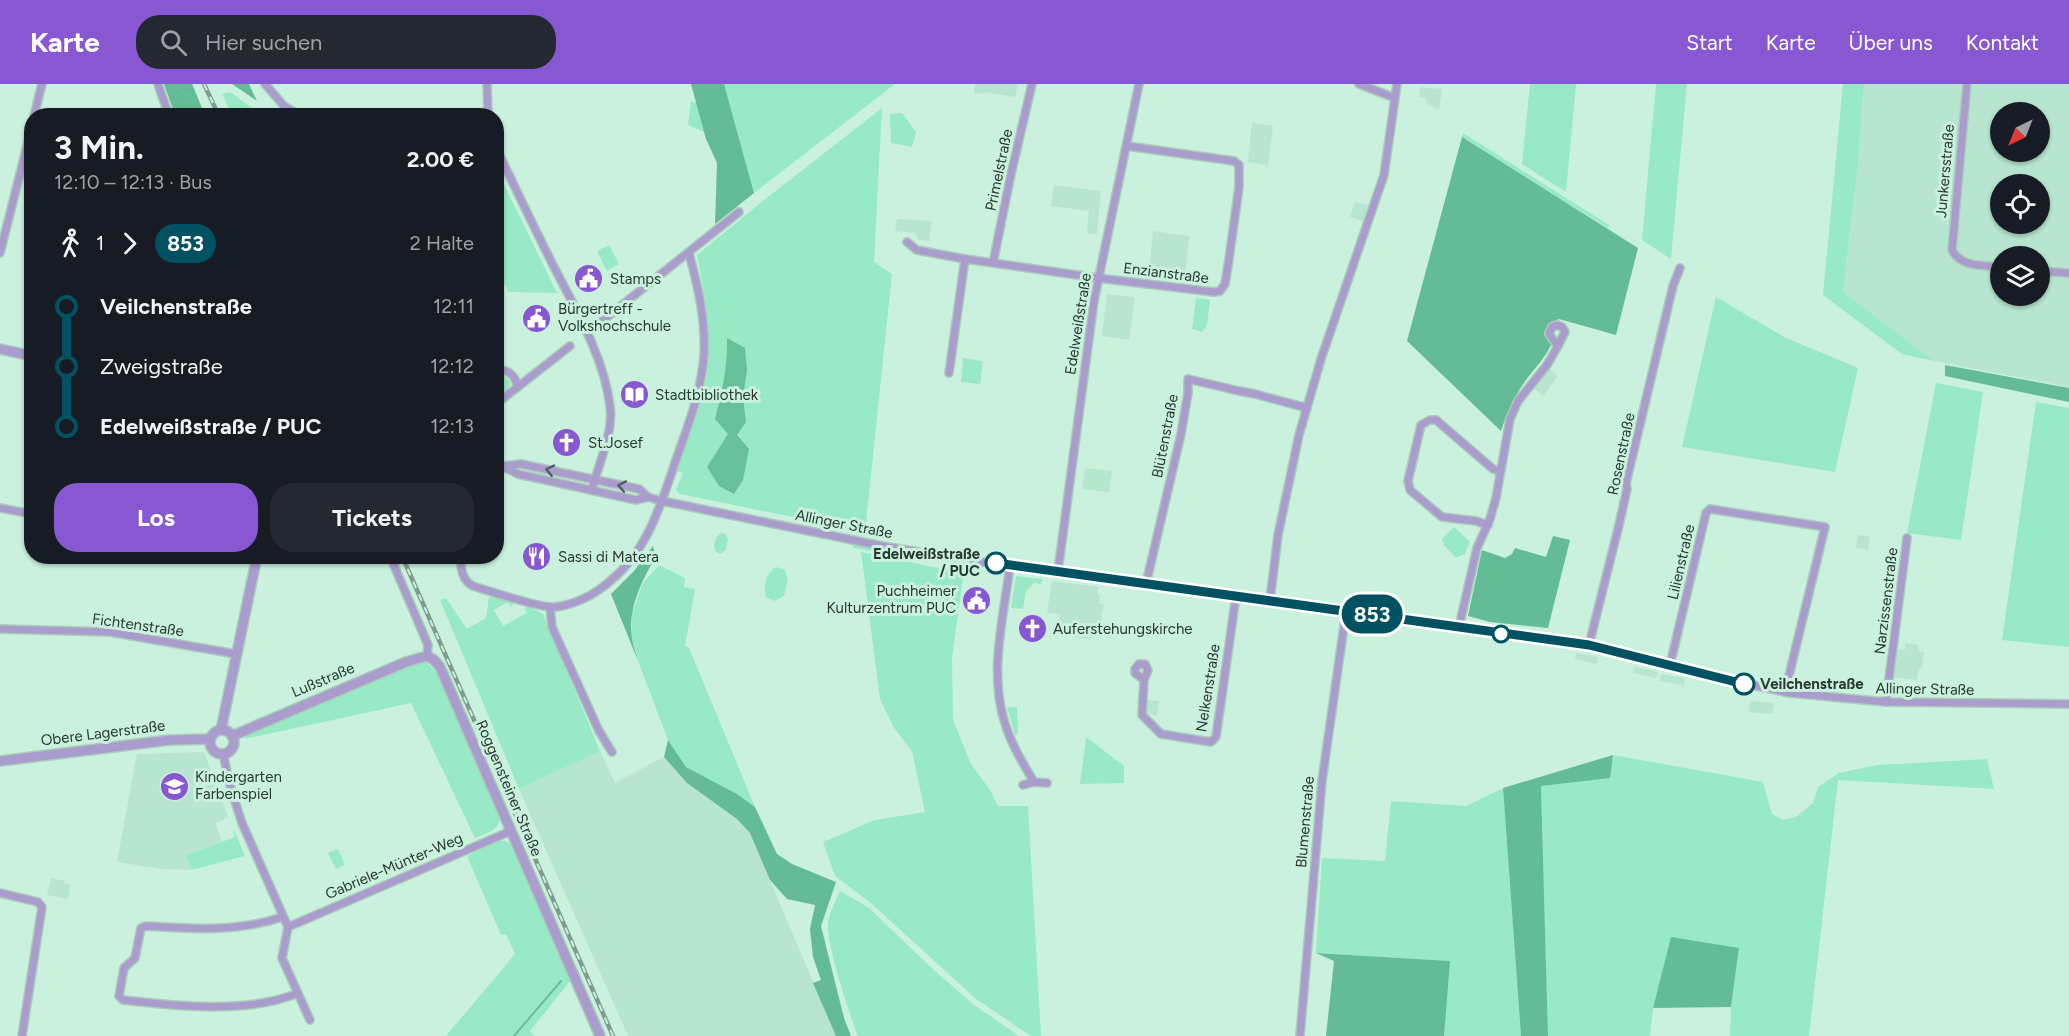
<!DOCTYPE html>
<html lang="de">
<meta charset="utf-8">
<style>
:root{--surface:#171b24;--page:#242831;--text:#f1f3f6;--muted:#9ea1a6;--accent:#8858d2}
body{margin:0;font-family:Figtree,sans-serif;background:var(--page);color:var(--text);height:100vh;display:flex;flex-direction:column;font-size:22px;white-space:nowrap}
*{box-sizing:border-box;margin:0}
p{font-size:20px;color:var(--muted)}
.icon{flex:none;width:33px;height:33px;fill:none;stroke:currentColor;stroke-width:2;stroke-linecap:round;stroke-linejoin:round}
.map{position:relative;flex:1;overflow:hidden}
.side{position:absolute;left:24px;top:24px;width:480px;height:456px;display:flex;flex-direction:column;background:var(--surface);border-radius:24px;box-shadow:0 2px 4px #0004}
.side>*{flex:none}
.badge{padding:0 12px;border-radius:20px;font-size:21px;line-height:39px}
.needle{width:39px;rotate:223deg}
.buttons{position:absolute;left:1990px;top:18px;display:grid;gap:12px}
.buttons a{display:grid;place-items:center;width:60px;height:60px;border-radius:50%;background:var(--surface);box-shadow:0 2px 4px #0004;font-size:30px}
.map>.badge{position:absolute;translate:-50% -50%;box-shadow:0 0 0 3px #fff}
.legs{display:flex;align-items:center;gap:9px;height:66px;padding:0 30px;font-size:20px}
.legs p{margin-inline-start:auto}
.headline{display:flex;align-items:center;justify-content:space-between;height:102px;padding:0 30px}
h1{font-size:33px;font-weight:700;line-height:45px}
.primary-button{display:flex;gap:12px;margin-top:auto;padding:12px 30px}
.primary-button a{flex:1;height:69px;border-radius:24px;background:var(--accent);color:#fff;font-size:24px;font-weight:700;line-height:69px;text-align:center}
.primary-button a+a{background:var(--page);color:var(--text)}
ul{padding:0 30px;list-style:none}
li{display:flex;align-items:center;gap:21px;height:60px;font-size:22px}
li i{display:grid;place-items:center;width:9px;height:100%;margin:0 8px;background:currentColor}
li i::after{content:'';width:15px;height:15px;margin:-8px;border:4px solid;border-radius:50%;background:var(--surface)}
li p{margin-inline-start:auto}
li:first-child i{background:linear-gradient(#0000 50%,currentColor 0)}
li:last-child i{background:linear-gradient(currentColor 50%,#0000 0)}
header{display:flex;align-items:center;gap:36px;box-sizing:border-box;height:84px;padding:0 30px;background:var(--accent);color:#fff}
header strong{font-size:28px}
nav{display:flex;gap:33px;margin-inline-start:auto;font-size:21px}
.search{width:420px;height:54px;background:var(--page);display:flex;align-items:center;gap:15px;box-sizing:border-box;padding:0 21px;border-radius:24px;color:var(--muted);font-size:22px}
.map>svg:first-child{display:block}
.built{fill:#b7e5cf;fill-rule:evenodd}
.green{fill:#98e9c5}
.forest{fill:#64bc97}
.water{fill:#68c09b}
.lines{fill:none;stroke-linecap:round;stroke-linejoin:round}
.stream{stroke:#68c09b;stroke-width:2}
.minor-casing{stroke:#acb;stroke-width:10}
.tertiary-casing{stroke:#acb;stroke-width:12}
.minor{stroke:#ab9cce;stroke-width:7}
.tertiary{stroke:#ab9cce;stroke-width:9}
.rail-casing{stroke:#7f9c8e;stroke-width:4.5}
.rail{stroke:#caf1de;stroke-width:2;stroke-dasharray:7;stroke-linecap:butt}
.oneway{stroke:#565c68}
.line-1-casing{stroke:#fff;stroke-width:14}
.line-1{stroke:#005262;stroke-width:9}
.stop-1-dot{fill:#fff;stroke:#005262;stroke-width:3}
.labels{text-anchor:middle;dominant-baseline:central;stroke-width:6;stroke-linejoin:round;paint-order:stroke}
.street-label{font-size:15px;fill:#293931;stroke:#caf1de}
.poi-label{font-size:15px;fill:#293931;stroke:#caf1de;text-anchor:start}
.stop-label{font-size:15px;font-weight:bold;fill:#293931;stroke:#caf1de;text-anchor:end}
</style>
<header>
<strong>Karte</strong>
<div class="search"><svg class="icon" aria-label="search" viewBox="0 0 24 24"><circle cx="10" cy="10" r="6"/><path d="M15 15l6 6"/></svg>Hier suchen</div>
<nav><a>Start</a><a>Karte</a><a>Über uns</a><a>Kontakt</a></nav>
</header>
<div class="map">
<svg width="2069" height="952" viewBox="0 0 2069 952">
<rect width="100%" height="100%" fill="#caf1de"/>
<!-- built -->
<g class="built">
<polygon points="975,0 1018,0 1015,13 985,8 984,10 974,9"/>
<path d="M 1864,0 L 2069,0 L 2069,303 L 1934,277 L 1843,208 L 1858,79 ZM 2001,28 L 2040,28 L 2040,68 L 2001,68 ZM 2001,100 L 2040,100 L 2040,140 L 2001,140 ZM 2001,172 L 2040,172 L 2040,212 L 2001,212 Z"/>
<polygon points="1420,3 1442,5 1439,26 1426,19 1426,14 1419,13"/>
<polygon points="1252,39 1273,42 1268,81 1248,78"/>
<polygon points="1054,101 1101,107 1097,150 1087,149 1089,127 1051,122"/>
<polygon points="1355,118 1368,121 1363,137 1350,133"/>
<polygon points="897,135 932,137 929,157 919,156 915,149 895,147"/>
<polygon points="1153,147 1189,152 1185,194 1149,189"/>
<polygon points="1107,210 1135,213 1129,256 1102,252"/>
<polygon points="1549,284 1558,292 1543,312 1533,304"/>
<polygon points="1085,384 1112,387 1109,408 1082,405"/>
<polygon points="1858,451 1870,452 1868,466 1856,464"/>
<polygon points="1052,497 1098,503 1098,510 1100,511 1099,519 1104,520 1100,543 1094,553 1088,555 1071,552 1072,541 1058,540 1060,530 1047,529"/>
<polygon points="1905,559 1918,561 1918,567 1924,568 1922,584 1919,585 1917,596 1894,593 1898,565 1905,566"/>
<polygon points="1576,569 1598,573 1597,580 1575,575"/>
<polygon points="1635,583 1658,588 1656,594 1633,589"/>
<polygon points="1661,590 1685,594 1684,601 1660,597"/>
<polygon points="1146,616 1159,617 1157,631 1144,630"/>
<polygon points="1750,617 1774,619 1772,630 1749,628"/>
<polygon points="600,667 615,699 664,673 687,699 737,735 750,749 836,952 628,952 519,705"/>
<polygon points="204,668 228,733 215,739 222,757 186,771 191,786 162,785 117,778 137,670"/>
<polygon points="51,794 65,797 64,800 70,801 68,815 47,811"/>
</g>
<!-- green -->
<g class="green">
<polygon points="724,0 895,0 754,109"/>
<polygon points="1530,0 1576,0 1566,108 1522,80"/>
<polygon points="1656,0 1687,0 1671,175 1642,156"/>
<polygon points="1843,0 1864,0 1858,79 1843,208 1934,277 1902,270 1823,211"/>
<polygon points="230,8 261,31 262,31 232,31 222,10"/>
<polygon points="691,17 703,21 706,49 688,41"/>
<path d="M 882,24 L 874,178 L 892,190 L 865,448 L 680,410 L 676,406 L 683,389 L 677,387 C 690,350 707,311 709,271 C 710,237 703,204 697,171 L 758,121 Z"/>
<polygon points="902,29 916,48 912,63 891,59 890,30"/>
<polygon points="1463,49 1609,141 1608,144 1462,53"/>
<polygon points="496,84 557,209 508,208 506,200 497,207"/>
<polygon points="609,161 619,180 607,187 597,167"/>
<polygon points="1716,213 1786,254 1858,284 1835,388 1682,363"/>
<polygon points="1196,214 1210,216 1207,241 1202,248 1192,245"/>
<polygon points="963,274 983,277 980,300 961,298"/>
<polygon points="503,292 510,297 510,303 506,308 497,308 496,293"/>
<polygon points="1936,299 1983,308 1961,456 1907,449"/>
<polygon points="2036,318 2069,324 2069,563 2002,556"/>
<polygon points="1454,443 1470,458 1465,470 1456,474 1444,461 1442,455"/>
<path d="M 721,449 L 726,450 L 728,456 L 726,466 L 720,470 L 715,467 C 713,461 715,452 721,449 Z"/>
<polygon points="852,461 931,475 933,478 854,464"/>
<polygon points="861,468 933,483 964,487 952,574 953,636 971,680 990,706 998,722 1028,722 1041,952 1031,952 976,915 871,819 835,792 823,758 875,736 925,728 912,667 894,644 880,615"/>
<polygon points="659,481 685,494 684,503 695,505 685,562 689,564 755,723 737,710 686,683 668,656 638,577 631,552 632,530 641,504 643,499"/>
<path d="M 776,483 L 785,486 L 788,495 L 784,512 L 775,517 L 766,513 C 763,503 766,488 776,483 Z"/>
<polygon points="1016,492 1042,495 1041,501 1035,498 1026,507 1023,525 1011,524"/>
<polygon points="489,513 515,519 510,522 508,518 494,526 503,542 527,529 525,525 527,522 543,530 600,667 519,705 440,516 446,514 467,545 486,534"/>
<path d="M 419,578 L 427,579 L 436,588 L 500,733 C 499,747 487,749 475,754 L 411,619 L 245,655 L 246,652 Z"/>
<polygon points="1007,623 1017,623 1018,650 1015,651"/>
<polygon points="1086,653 1124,682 1124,699 1080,700"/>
<polygon points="1613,671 1763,698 1772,730 1783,736 1796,733 1813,719 1818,703 1839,689 1878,681 1987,675 1994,705 1838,696 1809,952 1730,952 1731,923 1739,865 1671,854 1653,924 1650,952 1548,952 1541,701 1609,694"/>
<polygon points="1503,704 1521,952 1444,952 1449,877 1316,869 1322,774 1385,777 1391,717 1466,722"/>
<polygon points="233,746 234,746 245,772 191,786 186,771 235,753"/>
<polygon points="498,757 506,757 513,762 571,896 530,947 535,952 446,952 515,870 506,850 501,851 467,772"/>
<polygon points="338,765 345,781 336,785 328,769"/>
<path d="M 840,807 L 869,824 L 935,887 L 973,920 L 1019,952 L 858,952 C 850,932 825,856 828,838 C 830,827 836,816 840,807 Z"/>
</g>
<!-- forest -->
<g class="forest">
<polygon points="164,0 192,0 205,31 175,31"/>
<polygon points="232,0 249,0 257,17"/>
<polygon points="691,0 724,0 754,109 715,140 717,79 706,55"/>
<path d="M 1462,53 L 1638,164 L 1616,251 L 1559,235 L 1549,240 L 1544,249 L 1551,261 C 1545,274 1535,284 1526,296 C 1515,311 1507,329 1501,347 L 1407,257 Z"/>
<polygon points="1945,281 2069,304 2069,318 1945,292"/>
<polygon points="1553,452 1570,456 1548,544 1490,538 1468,532 1482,466 1505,474 1512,470 1515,464 1546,473"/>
<path d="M 653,462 L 656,473 C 642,495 627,527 632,554 C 633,562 636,570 638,577 L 611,510 L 634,487 Z"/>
<polygon points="668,656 686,683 737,710 755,723 777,770 792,780 836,798 821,842 844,934 851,952 836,952 813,899 821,896 813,873 810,845 815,821 787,815 770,796 750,749 737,735 687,699 664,673"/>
<polygon points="1613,671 1610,694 1541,702 1548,952 1521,952 1503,704"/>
<polygon points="1671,853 1739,864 1731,923 1653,924"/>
<polygon points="1316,869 1450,877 1444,952 1326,952 1334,877"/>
</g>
<!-- water -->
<path class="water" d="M 727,254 L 745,264 L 747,286 L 743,313 L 746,338 L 737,351 L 749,365 L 743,396 L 734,410 L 719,402 L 707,383 L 728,350 L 715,335 C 722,309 728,281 727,254 Z"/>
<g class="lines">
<!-- stream -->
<g class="stream">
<polyline points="170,0 195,16"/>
<polyline points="514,952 561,897"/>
</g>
<defs>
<g id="minor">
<polyline points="158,0 169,32"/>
<polyline points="265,0 284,22 301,32"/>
<polyline points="487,0 488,32"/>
<polyline points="1359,0 1395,14"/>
<path d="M 1967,0 L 1952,166 C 1961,184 1984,181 2001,183"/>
<polyline points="34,32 42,0"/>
<path d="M 496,63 C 515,104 534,143 554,183 C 576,226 604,273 610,322 C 614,349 598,380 592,406"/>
<polyline points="907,158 917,166 965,175 1098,194 1214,208 1220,207 1225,200 1229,175 1239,103 1239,81 1234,77 1127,62"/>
<polyline points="0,169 32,42"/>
<polyline points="993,179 1011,90 1032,0"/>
<polyline points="2040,187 2069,189"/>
<polygon points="1557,241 1562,243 1565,248 1558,262 1549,250 1552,243"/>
<polyline points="587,249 739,128"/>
<path d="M 496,286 C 508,284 517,293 517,304"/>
<polyline points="949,289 965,175"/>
<polyline points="496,320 570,262"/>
<polyline points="496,379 518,390 636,416 648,413"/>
<polyline points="504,382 521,380 639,405 648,413 662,417 882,462 982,478 1430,538 1505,551 1589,561 1716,593 1790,609 1886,618 2069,620"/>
<polyline points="0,424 32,430"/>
<polyline points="1488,441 1476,437 1442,433 1410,406 1408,397 1421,341 1430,336 1436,336 1493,385 1500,387"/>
<polyline points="390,472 425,554 428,561 427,572"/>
<path d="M 461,474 C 460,485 463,497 473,502 C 489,507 543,525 556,523 C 576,520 594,511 609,498 C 649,466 661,419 677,373 C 689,339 701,308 704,272 C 706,236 698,203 689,169"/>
<path d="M 1010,481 C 1004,532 989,586 1004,636 C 1010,658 1022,678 1034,698"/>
<polyline points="1058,487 1094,217 1139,0"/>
<polyline points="1146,500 1181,350 1188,309 1188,295 1239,307 1255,310 1307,324"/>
<polyline points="1270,516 1278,451 1299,351 1321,275 1384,91 1397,0"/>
<polyline points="550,523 552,543 599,647 612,668"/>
<polyline points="1459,543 1477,464 1490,435 1496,414 1510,335 1518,317 1547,281 1558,262"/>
<polyline points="0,545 110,548 236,570"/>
<polyline points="1589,561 1619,441 1627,405 1626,399 1673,202 1680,184"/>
<polyline points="1670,581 1706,429 1710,425 1825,443 1785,608"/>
<polyline points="1144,596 1135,589 1135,585 1139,580 1145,580 1148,586 1144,596 1142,631 1161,650 1211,658 1216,653 1236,512"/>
<polyline points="1886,618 1907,454"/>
<polyline points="223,670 231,705 242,739 288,843 282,874 310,936"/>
<polyline points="1023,701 1034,698 1047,699"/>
<polyline points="0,809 38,818 42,823 22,952"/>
<path d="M 282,833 C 239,848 191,845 146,842 L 141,844 L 135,874 L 124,884 L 119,912 L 123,916 C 174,922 249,930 298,909"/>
<polyline points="288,843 511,747"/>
<polyline points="1300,952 1322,697 1346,528"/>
</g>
<g id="tertiary">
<polyline points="0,265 32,272"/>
<polyline points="221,646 257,472"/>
<circle cx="222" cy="658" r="12"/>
<polyline points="232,652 406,578 427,572 434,576 440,583 600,952"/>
<polyline points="0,677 170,656 210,655"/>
</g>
</defs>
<!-- minor casing -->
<use href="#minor" class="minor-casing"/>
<!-- tertiary casing -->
<use href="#tertiary" class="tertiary-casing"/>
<!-- minor -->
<use href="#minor" class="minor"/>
<!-- tertiary -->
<use href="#tertiary" class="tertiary"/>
<defs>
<g id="rail">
<polyline points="204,0 219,32"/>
<polyline points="402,472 613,952"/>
</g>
</defs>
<!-- rail casing -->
<use href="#rail" class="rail-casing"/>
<!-- rail -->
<use href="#rail" class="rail"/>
</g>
<!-- one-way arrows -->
<defs><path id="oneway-chevron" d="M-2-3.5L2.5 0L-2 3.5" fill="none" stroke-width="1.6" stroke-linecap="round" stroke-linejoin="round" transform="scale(1.5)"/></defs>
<g class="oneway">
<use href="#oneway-chevron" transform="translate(550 386) rotate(-167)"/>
<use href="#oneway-chevron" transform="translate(622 402) rotate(-169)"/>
</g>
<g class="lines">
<defs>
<polyline id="line-1" points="996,479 1589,561 1744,600"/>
</defs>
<!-- line-1 casing -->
<use href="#line-1" class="line-1-casing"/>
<!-- line-1 -->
<use href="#line-1" class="line-1"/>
</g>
<!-- icons -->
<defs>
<symbol id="civic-disc" viewBox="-11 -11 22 22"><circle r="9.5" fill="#8858d2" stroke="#caf1de"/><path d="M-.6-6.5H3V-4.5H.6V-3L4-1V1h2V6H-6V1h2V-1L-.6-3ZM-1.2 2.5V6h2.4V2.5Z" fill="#fff"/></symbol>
<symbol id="library-disc" viewBox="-11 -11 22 22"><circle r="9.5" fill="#8858d2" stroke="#caf1de"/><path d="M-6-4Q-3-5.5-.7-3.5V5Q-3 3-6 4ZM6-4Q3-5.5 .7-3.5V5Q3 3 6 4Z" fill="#fff"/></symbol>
<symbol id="church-disc" viewBox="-11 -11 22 22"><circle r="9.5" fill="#8858d2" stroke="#caf1de"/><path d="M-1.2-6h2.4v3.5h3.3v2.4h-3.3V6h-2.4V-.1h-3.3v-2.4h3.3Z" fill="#fff"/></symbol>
<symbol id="restaurant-disc" viewBox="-11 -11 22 22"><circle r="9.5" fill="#8858d2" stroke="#caf1de"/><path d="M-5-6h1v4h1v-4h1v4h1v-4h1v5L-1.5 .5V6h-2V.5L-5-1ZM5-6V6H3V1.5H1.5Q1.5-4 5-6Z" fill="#fff"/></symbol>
<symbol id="school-disc" viewBox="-11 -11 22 22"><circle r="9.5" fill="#8858d2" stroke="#caf1de"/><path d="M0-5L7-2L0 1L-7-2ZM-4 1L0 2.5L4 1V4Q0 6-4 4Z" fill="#fff"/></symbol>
</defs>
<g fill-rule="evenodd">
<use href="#civic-disc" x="572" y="178" width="33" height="33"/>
<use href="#civic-disc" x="520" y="218" width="33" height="33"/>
<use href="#library-disc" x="618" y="294" width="33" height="33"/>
<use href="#church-disc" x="550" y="342" width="33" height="33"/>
<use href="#restaurant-disc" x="520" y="456" width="33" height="33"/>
<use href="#civic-disc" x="960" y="500" width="33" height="33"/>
<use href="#church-disc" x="1016" y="528" width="33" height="33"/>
<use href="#school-disc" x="158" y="686" width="33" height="33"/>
</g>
<!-- markers -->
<g class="stop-1-dot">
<circle cx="996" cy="479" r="10"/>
<circle cx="1501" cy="550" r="8"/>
<circle cx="1744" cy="600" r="10"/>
</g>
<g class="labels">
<!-- street labels -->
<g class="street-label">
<text transform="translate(999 86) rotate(-78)">Primelstraße</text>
<text transform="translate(1945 87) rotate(-85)">Junkersstraße</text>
<text transform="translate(1166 189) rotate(7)">Enzianstraße</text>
<text transform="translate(1078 240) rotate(-81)">Edelweißstraße</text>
<text transform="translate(1165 352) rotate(-79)">Blütenstraße</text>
<text transform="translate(1621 370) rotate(-78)">Rosenstraße</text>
<text transform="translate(844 440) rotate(11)">Allinger Straße</text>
<text transform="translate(1681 478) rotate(-77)">Lilienstraße</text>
<text transform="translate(1886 517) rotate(-83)">Narzissenstraße</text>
<text transform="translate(138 541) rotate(8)">Fichtenstraße</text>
<text transform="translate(323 596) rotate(-23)">Lußstraße</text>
<text transform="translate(1208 604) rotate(-81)">Nelkenstraße</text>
<text transform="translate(1925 605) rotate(1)">Allinger Straße</text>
<text transform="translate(103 649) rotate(-7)">Obere Lagerstraße</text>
<text transform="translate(509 704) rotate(67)">Roggensteiner Straße</text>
<text transform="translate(1305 738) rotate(-85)">Blumenstraße</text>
<text transform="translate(394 782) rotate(-23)">Gabriele-Münter-Weg</text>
</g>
<!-- poi labels -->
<g class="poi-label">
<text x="610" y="195">Stamps</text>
<text x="558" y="225">Bürgertreff -<tspan x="558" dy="17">Volkshochschule</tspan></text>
<text x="655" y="311">Stadtbibliothek</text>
<text x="588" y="359">St.Josef</text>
<text x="558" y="473">Sassi di Matera</text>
<text x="956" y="507" text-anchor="end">Puchheimer<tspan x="956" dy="17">Kulturzentrum PUC</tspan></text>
<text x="1053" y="545">Auferstehungskirche</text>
<text x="195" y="693">Kindergarten<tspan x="195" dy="17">Farbenspiel</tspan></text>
</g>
<!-- stop labels -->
<g class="stop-label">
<text x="980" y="470">Edelweißstraße<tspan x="980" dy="17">/ PUC</tspan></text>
<text x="1760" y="600" text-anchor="start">Veilchenstraße</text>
</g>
</g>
</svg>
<div class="buttons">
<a><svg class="needle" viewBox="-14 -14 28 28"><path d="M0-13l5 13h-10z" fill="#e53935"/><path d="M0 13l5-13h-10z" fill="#9ea1a6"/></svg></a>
<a><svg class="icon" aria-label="locate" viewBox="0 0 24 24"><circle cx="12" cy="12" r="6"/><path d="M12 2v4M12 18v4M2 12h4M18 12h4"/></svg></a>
<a><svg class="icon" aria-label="layers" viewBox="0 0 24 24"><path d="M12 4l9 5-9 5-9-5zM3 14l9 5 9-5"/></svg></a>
</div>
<b class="badge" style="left:1372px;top:530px;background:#005262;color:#fff">853</b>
<section class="side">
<div class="headline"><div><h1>3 Min.</h1><p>12:10 – 12:13 · Bus</p></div><b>2.00 €</b></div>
<div class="legs"><svg class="icon" aria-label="walk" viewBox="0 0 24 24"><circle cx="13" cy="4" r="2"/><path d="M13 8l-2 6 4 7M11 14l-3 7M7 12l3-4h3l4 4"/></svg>1<svg class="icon" aria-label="forward" viewBox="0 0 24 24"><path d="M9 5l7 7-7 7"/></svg><b class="badge" style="background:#005262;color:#fff">853</b><p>2 Halte</p></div>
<ul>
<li><i style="color:#005262"></i><b>Veilchenstraße</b><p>12:11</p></li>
<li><i style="color:#005262"></i><span>Zweigstraße</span><p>12:12</p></li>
<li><i style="color:#005262"></i><b>Edelweißstraße / PUC</b><p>12:13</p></li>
</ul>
<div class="primary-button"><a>Los</a><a>Tickets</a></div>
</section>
</div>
